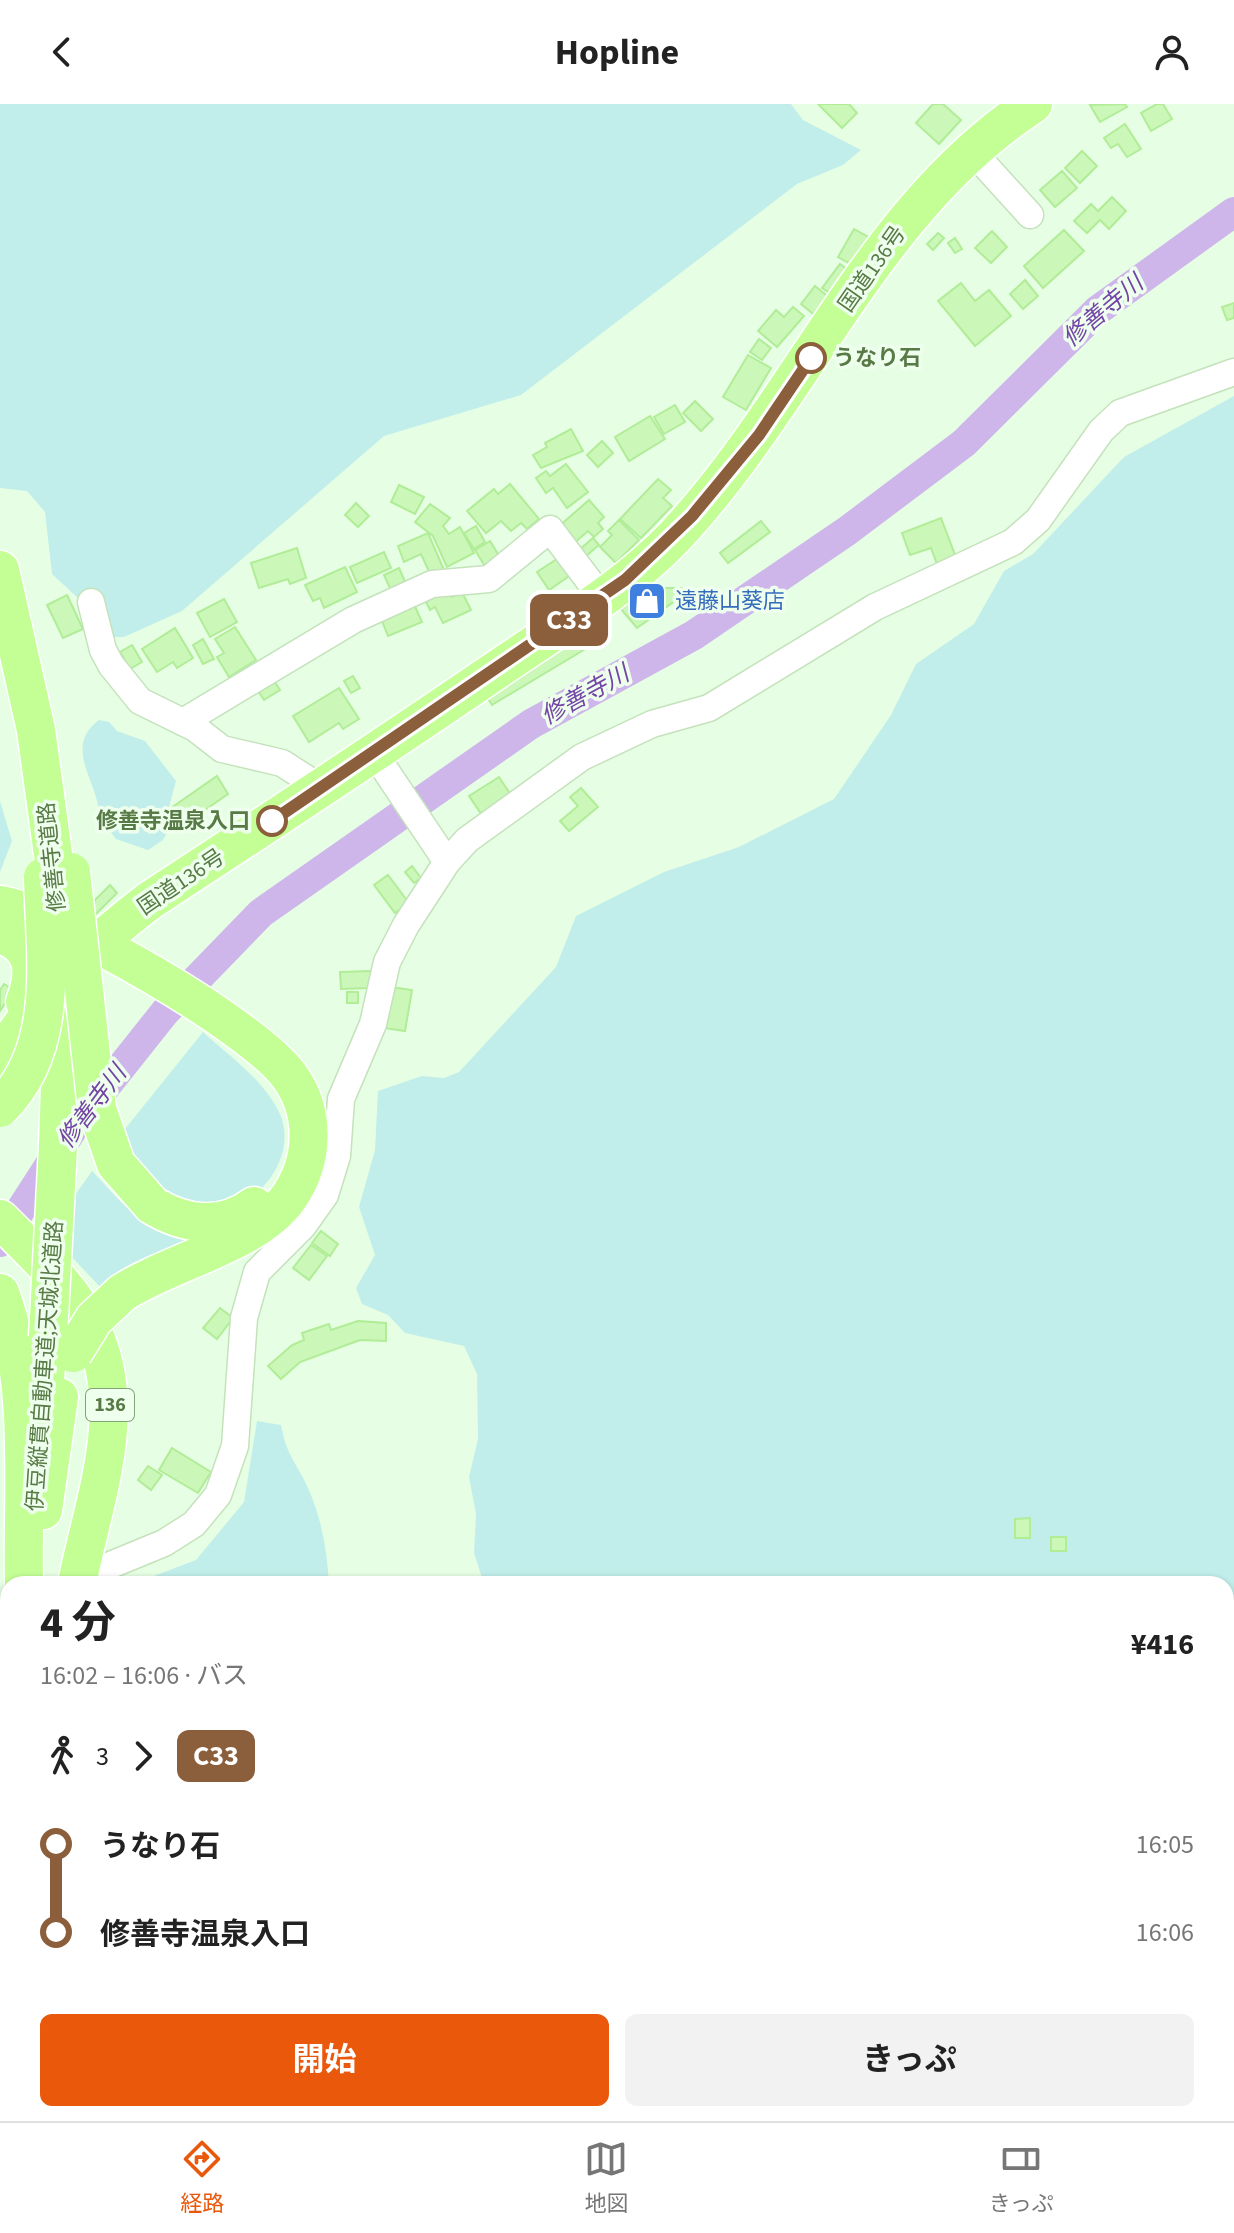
<!DOCTYPE html>
<html lang="ja">
<meta charset="utf-8">
<style>
:root{--surface:#fff;--page:#f2f2f2;--text:#222;--muted:#767676;--line:#e0e0e0;--accent:#ea580c}
body{margin:0;font-family:"Source Sans 3","Noto Sans JP",sans-serif;background:var(--page);color:var(--text);height:100vh;display:flex;flex-direction:column;font-size:30px;white-space:nowrap}
*{box-sizing:border-box;margin:0}
p{font-size:26px;color:var(--muted)}
.icon{flex:none;width:44px;height:44px;fill:none;stroke:currentColor;stroke-width:2;stroke-linecap:round;stroke-linejoin:round}
.map{position:relative;flex:1;overflow:hidden}
.sheet{position:absolute;left:0px;top:1472px;width:1234px;height:546px;display:flex;flex-direction:column;background:var(--surface);border-radius:24px 24px 0 0;box-shadow:0 2px 6px #0004}
.sheet>*{flex:none}
.badge{padding:0 16px;border-radius:12px;font-size:28px;line-height:52px}
.map>.badge{position:absolute;translate:-50% -50%;box-shadow:0 0 0 4px #fff}
.legs{display:flex;align-items:center;gap:12px;height:88px;padding:0 40px;font-size:26px}
.legs p{margin-inline-start:auto}
.head{display:flex;align-items:center;justify-content:space-between;height:136px;padding:0 40px}
h1{font-size:44px;font-weight:700;line-height:60px}
.button{display:flex;gap:16px;margin-top:auto;padding:16px 40px}
.button a{flex:1;height:92px;border-radius:12px;background:var(--accent);color:#fff;font-size:32px;font-weight:700;line-height:92px;text-align:center}
.button a+a{background:var(--page);color:var(--text)}
ul{padding:0 40px;list-style:none}
li{display:flex;align-items:center;gap:28px;height:88px;font-size:30px}
li i{display:grid;place-items:center;width:12px;height:100%;margin:0 10px;background:currentColor}
li i::after{content:'';width:20px;height:20px;margin:-10px;border:6px solid;border-radius:50%;background:var(--surface)}
li p{margin-inline-start:auto}
li:first-child i{background:linear-gradient(#0000 50%,currentColor 0)}
li:last-child i{background:linear-gradient(currentColor 50%,#0000 0)}
header{display:flex;justify-content:space-between;align-items:center;height:104px;padding:0 40px;background:var(--surface);font-size:36px;font-weight:700}
.menu{display:flex;justify-content:space-around;align-items:center;height:112px;border-top:2px solid var(--line);background:var(--surface);font-size:22px;color:var(--muted)}
.menu a{display:grid;justify-items:center;gap:4px}
.menu .selected{color:var(--accent)}
.map>svg:first-child{display:block}
.green{fill:#c1eeea}
.lines{fill:none;stroke-linecap:round;stroke-linejoin:round}
.river{stroke:#ceb6eb;stroke-width:30}
.building{fill:#cbf7b9;stroke:#b1ec97;stroke-width:2}
.highway-tunnel{stroke:#c2debc;stroke-width:38;stroke-dasharray:38 19;stroke-linecap:butt}
.minor-casing{stroke:#c4e2bb;stroke-width:29}
.highway-casing{stroke:#fff;stroke-width:41}
.minor{stroke:#fff;stroke-width:26}
.highway{stroke:#c3ff95;stroke-width:38}
.highway-bridge-casing{stroke:#fff;stroke-width:41;stroke-linecap:butt}
.highway-bridge{stroke:#c3ff95;stroke-width:38}
.line-1-casing{stroke:#fff;stroke-width:18}
.line-1{stroke:#8b5e3c;stroke-width:12}
.stop-1-dot{fill:#fff;stroke:#8b5e3c;stroke-width:4}
.labels{text-anchor:middle;dominant-baseline:central;stroke-width:7;stroke-linejoin:round;paint-order:stroke}
.shield{fill:#eeffed;stroke:#85a278;stroke-width:2}
.shield-label{font-size:20px;font-weight:bold;fill:#587a46}
.street-label{font-size:22px;fill:#587a46;stroke:#eeffed}
.stop-label{font-size:22px;font-weight:bold;fill:#587a46;stroke:#eeffed;text-anchor:start}
.shop-label{font-size:22px;fill:#366cbe;stroke:#eeffed;text-anchor:start}
.water-label{font-size:24px;font-style:italic;fill:#7345a7;stroke:#eeffed}
</style>
<header><svg class="icon" aria-label="back" viewBox="0 0 24 24"><path d="M15 5l-7 7 7 7"/></svg>Hopline<svg class="icon" aria-label="person" viewBox="0 0 24 24"><circle cx="12" cy="8" r="4"/><path d="M4 21q1-7 8-7t8 7"/></svg></header>
<div class="map">
<svg width="1234" height="2017" viewBox="0 0 1234 2017">
<rect width="100%" height="100%" fill="#e6ffe4"/>
<!-- green -->
<g class="green">
<polygon points="0,0 791,0 803,16 861,46 843,61 797,80 521,291 384,332 182,507 124,533 107,533 93,508 52,470 45,408 27,387 0,384"/>
<polygon points="1234,292 1234,2017 281,2017 277,2010 1226,2010 1226,1480 484,1480 474,1449 476,1410 469,1373 478,1335 477,1270 464,1242 405,1229 388,1211 362,1200 356,1184 375,1151 359,1103 375,1046 378,987 422,972 444,974 459,968 556,863 576,812 664,768 739,743 834,695 891,611 916,560 974,520 1004,467 1033,450 1124,353"/>
<path d="M 99,616 L 109,618 L 117,627 L 145,637 L 176,677 L 166,714 L 170,723 L 163,736 L 148,746 L 116,735 L 99,713 C 101,681 61,644 99,616 Z"/>
<polygon points="0,697 12,737 0,768"/>
<path d="M 203,928 C 229,952 264,976 279,1008 C 297,1044 269,1091 233,1102 C 217,1107 189,1099 171,1098 L 117,1035 Z"/>
<path d="M 92,1067 C 130,1107 146,1133 205,1133 L 105,1188 L 66,1147 L 66,1104 Z"/>
<path d="M 257,1317 L 281,1321 C 286,1346 290,1350 302,1372 C 320,1405 327,1443 329,1480 L 133,1480 L 196,1456 L 244,1398 Z"/>
<polygon points="8,1801 8,2010 196,2010 202,2017 0,2017 0,1803"/>
</g>
<g class="lines">
<!-- river -->
<polyline class="river" points="0,1138 76,1020 165,908 261,809 531,620 694,531 847,427 964,339 1098,206 1234,108"/>
</g>
<!-- building -->
<g class="building">
<polygon points="818,0 849,0 857,9 842,24"/>
<polygon points="933,0 943,0 961,16 939,40 916,19"/>
<polygon points="1125,0 1127,3 1100,18 1090,1"/>
<polygon points="1157,0 1163,0 1172,15 1151,27 1141,9"/>
<polygon points="1125,20 1141,45 1127,53 1118,40 1111,44 1104,34"/>
<polygon points="1082,47 1097,62 1080,79 1065,64"/>
<polygon points="1062,67 1077,84 1055,103 1040,86"/>
<polygon points="1112,93 1126,107 1109,125 1100,116 1087,129 1074,117 1091,100 1098,107"/>
<polygon points="854,125 872,135 856,163 838,153"/>
<polygon points="1064,126 1084,147 1043,184 1024,162"/>
<polygon points="992,127 1007,143 991,159 975,144"/>
<polygon points="938,129 944,134 933,146 927,140"/>
<polygon points="955,134 962,145 955,149 948,139"/>
<polygon points="840,160 851,168 834,192 822,184"/>
<polygon points="1025,176 1038,192 1023,205 1010,190"/>
<polygon points="961,179 975,197 989,186 1011,212 975,242 938,197"/>
<polygon points="815,182 831,195 817,213 801,200"/>
<polygon points="1234,199 1234,214 1227,216 1222,203"/>
<polygon points="793,203 804,212 777,243 758,227 776,206 784,213"/>
<polygon points="759,235 771,244 762,256 750,248"/>
<polygon points="748,251 771,264 746,306 723,293"/>
<polygon points="695,297 713,315 701,327 683,309"/>
<polygon points="675,301 685,318 664,330 654,313"/>
<polygon points="650,312 665,335 629,357 615,333"/>
<polygon points="571,325 583,347 541,364 533,351 547,343 545,339"/>
<polygon points="602,337 613,349 598,363 587,351"/>
<polygon points="566,360 588,388 567,404 553,384 546,389 536,374 546,367 550,372"/>
<polygon points="658,375 671,386 663,394 672,402 641,434 620,415"/>
<polygon points="510,380 539,415 527,425 521,419 511,427 501,417 486,429 467,407 494,385 498,390"/>
<polygon points="399,381 424,393 415,410 391,398"/>
<polygon points="589,396 604,413 598,419 603,425 594,433 588,427 573,440 558,423"/>
<polygon points="356,399 369,412 358,423 345,411"/>
<polygon points="430,400 450,414 443,422 449,430 460,423 474,449 447,463 433,432 415,418"/>
<polygon points="941,414 957,456 938,463 931,444 910,451 902,429"/>
<polygon points="619,416 639,436 616,459 600,443 612,431 608,427"/>
<polygon points="761,417 770,428 728,459 720,449"/>
<polygon points="476,422 485,438 474,445 464,429"/>
<polygon points="428,429 444,466 431,472 421,450 404,458 398,442"/>
<polygon points="593,434 599,441 586,452 580,445"/>
<polygon points="490,437 501,455 486,464 475,446"/>
<polygon points="297,444 306,474 290,480 288,475 259,484 251,459"/>
<polygon points="384,448 391,464 357,479 350,463"/>
<polygon points="563,451 575,468 549,486 537,468"/>
<polygon points="345,463 357,488 324,504 320,494 313,497 305,481"/>
<polygon points="399,464 408,484 393,491 384,471"/>
<polygon points="663,484 682,484 686,489 637,524 620,504 645,487 660,488"/>
<polygon points="449,486 452,493 462,488 471,506 443,519 435,503 430,506 421,488"/>
<polygon points="67,491 83,525 63,534 47,501"/>
<polygon points="224,495 237,518 210,533 197,509"/>
<polygon points="413,498 422,518 388,532 380,512"/>
<polygon points="235,523 256,556 229,573 217,553 224,549 215,535"/>
<polygon points="175,524 193,554 177,564 173,558 157,568 142,545"/>
<polygon points="589,525 597,538 492,601 484,588"/>
<polygon points="203,535 214,555 203,560 193,541"/>
<polygon points="132,541 142,558 130,565 120,548"/>
<polygon points="270,571 280,586 264,596 254,581"/>
<polygon points="353,572 360,584 351,589 344,577"/>
<polygon points="339,584 359,615 343,625 339,619 309,638 293,612"/>
<polygon points="217,672 228,690 182,722 171,704"/>
<polygon points="499,673 511,691 482,711 469,692"/>
<polygon points="581,684 598,703 569,727 560,717 578,702 570,693"/>
<polygon points="412,762 421,774 414,779 405,768"/>
<polygon points="388,771 409,799 395,809 374,781"/>
<polygon points="110,781 117,789 92,814 85,806"/>
<polygon points="371,867 371,884 341,885 340,868"/>
<polygon points="4,880 14,886 0,907 0,886"/>
<polygon points="391,883 412,886 405,927 384,924"/>
<rect x="347" y="888" width="11" height="11"/>
<polygon points="321,1127 338,1140 330,1152 312,1139"/>
<polygon points="311,1141 327,1152 309,1176 293,1164"/>
<polygon points="220,1204 233,1214 217,1235 203,1224"/>
<polygon points="358,1217 386,1219 386,1237 360,1236 300,1258 281,1275 268,1262 292,1241 304,1236 302,1229 329,1220 331,1226"/>
<polygon points="172,1344 211,1368 198,1389 159,1366"/>
<polygon points="148,1362 162,1371 151,1386 138,1376"/>
<polygon points="1030,1414 1030,1434 1015,1434 1015,1415"/>
<rect x="1051" y="1433" width="15" height="14"/>
</g>
<g class="lines">
<!-- highway-tunnel -->
<polyline class="highway-tunnel" points="0,1929 8,1799"/>
<defs>
<g id="minor">
<polyline points="972,47 1030,111"/>
<polyline points="91,498 103,546 111,561 140,597 195,624 222,645 282,659 321,684"/>
<polyline points="183,618 353,516 432,480 489,475 550,425 602,494"/>
<polyline points="374,649 447,758"/>
<polyline points="79,1474 164,1439 194,1420 218,1391 235,1342 244,1214 257,1168 303,1122 325,1091 337,1052 341,995 373,920 387,858 406,821 447,758 467,736 582,653 652,620 709,604 875,503 1013,438 1038,416 1101,327 1120,309 1234,268"/>
<polyline points="0,1776 8,1773"/>
</g>
<g id="highway">
<polyline points="0,466 36,626 56,772"/>
<path d="M 0,801 C 61,811 255,923 290,973 C 316,1009 314,1057 289,1093 C 257,1140 171,1157 122,1189"/>
<path d="M 0,830 C 34,841 37,867 25,898"/>
<path d="M 0,955 C 36,891 92,841 149,797 C 264,722 379,646 492,569 C 554,526 624,486 676,431 C 803,295 873,104 1033,0"/>
<polyline points="58,1043 62,918"/>
<path d="M 152,1101 C 184,1121 221,1126 254,1102"/>
<path d="M 0,1115 C 27,1142 57,1170 78,1201 C 138,1290 95,1387 77,1480"/>
<path d="M 0,1189 C 34,1280 22,1385 24,1480"/>
<polyline points="42,1318 48,1233"/>
<polyline points="43,1406 59,1293"/>
<polyline points="249,2010 253,2017"/>
</g>
</defs>
<!-- minor casing -->
<use href="#minor" class="minor-casing"/>
<!-- highway casing -->
<use href="#highway" class="highway-casing"/>
<!-- minor -->
<use href="#minor" class="minor"/>
<!-- highway -->
<use href="#highway" class="highway"/>
<defs>
<g id="highway-bridge">
<polyline points="71,768 97,1005 116,1060 152,1101"/>
<path d="M 0,1004 C 61,944 45,852 43,773"/>
<polyline points="48,1233 58,1043"/>
<polyline points="73,1249 94,1215 122,1189"/>
</g>
</defs>
<!-- highway-bridge casing -->
<use href="#highway-bridge" class="highway-bridge-casing"/>
<!-- highway-bridge -->
<use href="#highway-bridge" class="highway-bridge"/>
</g>
<g class="lines">
<defs>
<polyline id="line-1" points="272,717 625,476 692,412 759,331 811,254"/>
</defs>
<!-- line-1 casing -->
<use href="#line-1" class="line-1-casing"/>
<!-- line-1 -->
<use href="#line-1" class="line-1"/>
</g>
<!-- icons -->
<defs>
<symbol id="shop-square" viewBox="-11 -11 22 22"><rect x="-9" y="-9" width="18" height="18" rx="4" fill="#3f7fe0" stroke="#eeffed"/><path d="M-5-2.5h2.3a2.7 3.5 0 0 1 5.4 0H5L5.5 6h-11ZM-1.5-2.5h3a1.5 2.3 0 0 0-3 0Z" fill="#fff"/></symbol>
</defs>
<g fill-rule="evenodd">
<use href="#shop-square" x="625" y="475" width="44" height="44"/>
</g>
<!-- markers -->
<g class="stop-1-dot">
<circle cx="811" cy="254" r="14"/>
<circle cx="272" cy="717" r="14"/>
</g>
<g class="labels">
<!-- shield labels -->
<rect class="shield" x="86" y="1285" width="48" height="32" rx="6"/>
<g class="shield-label">
<text x="110" y="1301">136</text>
</g>
<!-- street labels -->
<g class="street-label">
<text transform="translate(872 165) rotate(-55)">国道136号</text>
<text transform="translate(52 753) rotate(-96)">修善寺道路</text>
<text transform="translate(181 778) rotate(-34)">国道136号</text>
<text transform="translate(45 1262) rotate(-86)">伊豆縦貫自動車道;天城北道路</text>
</g>
<!-- stop labels -->
<g class="stop-label">
<text x="833" y="254">うなり石</text>
<text x="250" y="717" text-anchor="end">修善寺温泉入口</text>
</g>
<!-- shop labels -->
<g class="shop-label">
<text x="675" y="497">遠藤山葵店</text>
</g>
<!-- water labels -->
<g class="water-label">
<text transform="translate(1103 207) rotate(-40)">修善寺川</text>
<text transform="translate(585 591) rotate(-29)">修善寺川</text>
<text transform="translate(92 1003) rotate(-53)">修善寺川</text>
</g>
</g>
</svg>
<b class="badge" style="left:569px;top:516px;background:#8b5e3c;color:#fff">C33</b>
<section class="sheet">
<div class="head"><div><h1>4 分</h1><p>16:02 – 16:06 · バス</p></div><b>¥416</b></div>
<div class="legs"><svg class="icon" aria-label="walk" viewBox="0 0 24 24"><circle cx="13" cy="4" r="2"/><path d="M13 8l-2 6 4 7M11 14l-3 7M7 12l3-4h3l4 4"/></svg>3<svg class="icon" aria-label="forward" viewBox="0 0 24 24"><path d="M9 5l7 7-7 7"/></svg><b class="badge" style="background:#8b5e3c;color:#fff">C33</b></div>
<ul>
<li><i style="color:#8b5e3c"></i><b>うなり石</b><p>16:05</p></li>
<li><i style="color:#8b5e3c"></i><b>修善寺温泉入口</b><p>16:06</p></li>
</ul>
<div class="button"><a>開始</a><a>きっぷ</a></div>
</section>
</div>
<nav class="menu">
<a class="selected"><svg class="icon" aria-label="directions" viewBox="0 0 24 24"><path d="M12 3l9 9-9 9-9-9zM9 14v-3h6M13 9l2 2-2 2"/></svg>経路</a>
<a><svg class="icon" aria-label="map" viewBox="0 0 24 24"><path d="M3 6l6-2 6 2 6-2v14l-6 2-6-2-6 2zM9 4v14M15 6v14"/></svg>地図</a>
<a><svg class="icon" aria-label="tickets" viewBox="0 0 24 24"><path d="M3 7h18v10H3zM15 7v10"/></svg>きっぷ</a>
</nav>
